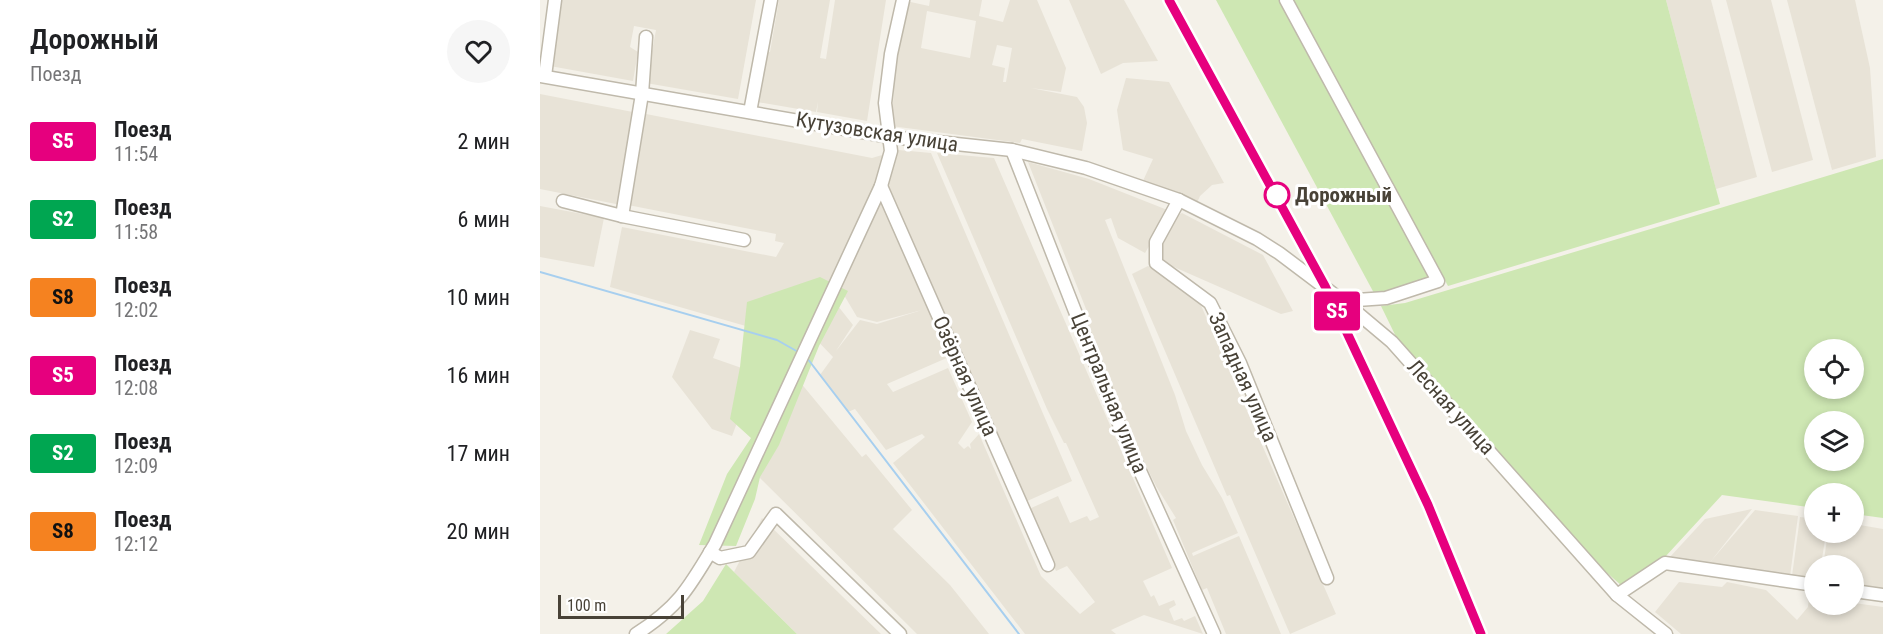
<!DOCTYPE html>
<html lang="ru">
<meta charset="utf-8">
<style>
:root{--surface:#fff;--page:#f6f6f6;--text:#202124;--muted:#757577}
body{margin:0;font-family:"Roboto Condensed",sans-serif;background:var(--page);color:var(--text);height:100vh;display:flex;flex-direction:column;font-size:22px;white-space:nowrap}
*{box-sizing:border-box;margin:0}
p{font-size:20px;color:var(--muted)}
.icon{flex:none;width:33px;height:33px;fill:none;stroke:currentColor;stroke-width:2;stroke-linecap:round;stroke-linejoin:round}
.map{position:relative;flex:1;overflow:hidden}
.drawer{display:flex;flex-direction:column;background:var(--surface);width:540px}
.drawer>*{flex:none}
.badge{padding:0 12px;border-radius:4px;font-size:21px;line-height:39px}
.tools{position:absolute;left:1264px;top:339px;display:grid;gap:12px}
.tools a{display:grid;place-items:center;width:60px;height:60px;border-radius:50%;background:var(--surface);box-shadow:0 3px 9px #0003;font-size:30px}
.scale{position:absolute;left:18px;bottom:15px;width:126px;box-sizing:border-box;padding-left:6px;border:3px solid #484237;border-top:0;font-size:16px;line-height:21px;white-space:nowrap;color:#484237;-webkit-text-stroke:4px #fff;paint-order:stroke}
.map>.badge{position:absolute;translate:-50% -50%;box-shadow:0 0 0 3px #fff}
.round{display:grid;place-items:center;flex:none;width:63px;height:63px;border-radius:32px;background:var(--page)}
.overview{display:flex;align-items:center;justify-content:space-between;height:102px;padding:0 30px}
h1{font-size:28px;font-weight:600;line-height:45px}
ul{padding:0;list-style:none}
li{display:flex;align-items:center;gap:18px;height:78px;padding:0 30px}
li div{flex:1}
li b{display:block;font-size:22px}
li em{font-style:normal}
li .badge{min-width:66px;font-weight:700;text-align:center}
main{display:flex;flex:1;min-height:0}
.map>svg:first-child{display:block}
.residential{fill:#e8e3d7;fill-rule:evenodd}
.green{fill:#cee7b3;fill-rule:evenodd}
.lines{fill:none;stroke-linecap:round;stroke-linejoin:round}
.stream{stroke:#a7cfef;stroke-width:2}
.minor-casing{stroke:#bfb9ab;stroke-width:15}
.minor{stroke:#fff;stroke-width:12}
.rail{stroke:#979797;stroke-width:2;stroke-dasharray:8 8;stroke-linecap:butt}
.line-casing{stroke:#fff;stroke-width:14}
.line{stroke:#e6007e;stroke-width:9}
.stop-dot{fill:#fff;stroke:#e6007e;stroke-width:3}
.labels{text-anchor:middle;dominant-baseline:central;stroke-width:6;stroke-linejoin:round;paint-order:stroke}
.street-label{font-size:21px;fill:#484237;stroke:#fff}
.stop-label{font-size:21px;font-weight:bold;fill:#484237;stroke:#fff;text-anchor:start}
</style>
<main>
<section class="drawer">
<div class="overview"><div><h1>Дорожный</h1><p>Поезд</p></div><a class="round"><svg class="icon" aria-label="heart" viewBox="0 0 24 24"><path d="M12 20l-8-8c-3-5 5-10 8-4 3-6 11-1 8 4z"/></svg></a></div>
<ul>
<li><span class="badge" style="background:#e6007e;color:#fff">S5</span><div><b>Поезд</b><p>11:54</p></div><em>2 мин</em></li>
<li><span class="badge" style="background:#00a651;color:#fff">S2</span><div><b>Поезд</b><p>11:58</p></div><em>6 мин</em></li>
<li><span class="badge" style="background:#f58220;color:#111">S8</span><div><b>Поезд</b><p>12:02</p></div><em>10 мин</em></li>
<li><span class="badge" style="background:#e6007e;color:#fff">S5</span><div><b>Поезд</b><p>12:08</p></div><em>16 мин</em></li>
<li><span class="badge" style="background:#00a651;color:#fff">S2</span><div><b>Поезд</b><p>12:09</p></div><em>17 мин</em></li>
<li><span class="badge" style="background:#f58220;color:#111">S8</span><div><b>Поезд</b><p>12:12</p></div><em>20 мин</em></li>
</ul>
</section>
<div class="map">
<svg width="1343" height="634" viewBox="0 0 1343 634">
<rect width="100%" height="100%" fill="#f4f1e9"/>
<!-- residential -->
<g class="residential">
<polygon points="21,0 216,0 198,99 106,83 116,30 94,26 90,47 98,52 93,81 10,66"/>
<polygon points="239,0 290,0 280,58 286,59 295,0 346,0 327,121 277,112 278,102 276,112 217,102 226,51 230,52"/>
<path d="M 390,0 L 442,0 L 439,16 L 463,22 L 470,0 L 497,0 L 526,68 L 521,92 L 491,88 L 537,97 L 544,107 L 547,123 L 542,151 L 482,139 L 480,143 L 351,126 L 354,91 L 351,90 L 366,1 L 389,6 ZM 387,11 L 436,21 L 430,58 L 381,48 ZM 457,45 L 472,48 L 466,82 L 463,82 L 465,68 L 452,65 Z"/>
<polygon points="529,0 584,0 618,61 583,63 561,74"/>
<polygon points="1126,0 1171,0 1217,177 1176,189"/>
<polygon points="1186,0 1231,0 1273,160 1232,172"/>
<polygon points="1247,0 1315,0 1330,68 1336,157 1292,170"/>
<polygon points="586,78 629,82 684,183 672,185 660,196 656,205 602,183 613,159 583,150 577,110"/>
<polygon points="0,94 98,113 81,205 0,189"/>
<path d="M 106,114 L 332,158 L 359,150 L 391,153 L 532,481 L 485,502 L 379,258 L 338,195 L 409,357 L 347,384 L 353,392 L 408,368 L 432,422 L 418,443 L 424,449 L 428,446 L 431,449 L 430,444 L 439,434 L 501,576 L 540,614 L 555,602 L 527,566 L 516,571 L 489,509 L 518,496 L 530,523 L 547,516 L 550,521 L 559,517 L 526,443 L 524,443 L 507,409 L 397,153 L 454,158 L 632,568 L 603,581 L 611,597 L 614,595 L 619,606 L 634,600 L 636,605 L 629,609 L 634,621 L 642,618 L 644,621 L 655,616 L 663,634 L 604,615 L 571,630 L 576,634 L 485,634 L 353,463 L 385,437 L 382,434 L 346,450 L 315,409 L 308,412 L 280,375 L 293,357 L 268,331 L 255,376 L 322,457 L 326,454 L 372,510 L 353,529 L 410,585 L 449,634 L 377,634 L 215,473 L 208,394 L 192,436 L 172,429 L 132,377 L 150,330 L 180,339 L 173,358 L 216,373 L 237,335 L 70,287 L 82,227 L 236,257 L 244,243 L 235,241 L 236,234 L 88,205 ZM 301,290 L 317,317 L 337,322 L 382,310 L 337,324 L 320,320 L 296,351 L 313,325 L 294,301 Z"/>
<polygon points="488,162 549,179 630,211 605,253 578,238 571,218 565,220 635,395 646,431 662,465 682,498 698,533 652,553 653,556 699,536 741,634 686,634 667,588 662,590 633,520 636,518 616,486 582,418 538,312 546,309"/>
<polygon points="0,206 64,218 54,267 0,257"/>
<polygon points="642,213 723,255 753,311 741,314 618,260 617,253 638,215"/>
<polygon points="608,266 660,303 796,614 750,634 690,495 687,496 592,274"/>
<polygon points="1212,509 1171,561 1215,510 1258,516 1250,576 1129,558 1165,519"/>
<polygon points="1260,517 1275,519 1275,532 1286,533 1281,565 1275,566 1275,579 1252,576"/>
<polygon points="222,518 341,634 257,634 194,572"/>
<polygon points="1314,524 1343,529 1343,590 1314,586 1314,566 1283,566 1288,533 1314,532"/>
<polygon points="1139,582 1182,587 1187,582 1226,590 1257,620 1268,607 1269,596 1275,597 1275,604 1314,603 1343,607 1343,634 1141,634 1115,612"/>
</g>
<!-- green -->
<g class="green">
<polygon points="676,0 739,0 892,278 835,295"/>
<polygon points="751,0 1126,0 1180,204 908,286"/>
<path d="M 1343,159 L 1343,518 L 1314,514 L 1314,494 L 1275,494 L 1275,508 L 1182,495 L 1091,594 L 1023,534 L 862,349 L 841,306 L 865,303 ZM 1275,350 L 1314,350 L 1314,388 L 1275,388 ZM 1275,422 L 1314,422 L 1314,460 L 1275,460 Z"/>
<polygon points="280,277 308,291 279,346 239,445 220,477 215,499 196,546 159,545 187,474 211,438 190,419 200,367 207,302"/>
<polygon points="186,564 194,572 257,634 126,634 163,601"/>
</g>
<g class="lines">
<!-- stream -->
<g class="stream">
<polyline points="0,272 237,340 260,353"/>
<polyline points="267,358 479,634"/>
</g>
<defs>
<g id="minor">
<polyline points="746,0 898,281 846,298 817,300 808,305"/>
<polyline points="0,76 351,137 472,150 546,168 639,200 717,239 739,253 808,305 852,342 1077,595 1126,634"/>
<polyline points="5,76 15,0"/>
<polyline points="210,112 231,0"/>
<polyline points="472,150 581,429 674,634"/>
<polyline points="341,186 508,565"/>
<polyline points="639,200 616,242 616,263 670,303 700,363 787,578"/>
<polyline points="23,201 82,216 204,240"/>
<polyline points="82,216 102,94 106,37"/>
<polyline points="170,552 180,558 209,552 236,514 360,634"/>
<polyline points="1314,591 1343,595"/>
<polyline points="1077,595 1125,563 1275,585"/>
<path d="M 96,634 C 139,607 150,586 175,544 L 341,186 L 351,151 L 345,103 L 351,54 L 363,0"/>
</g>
</defs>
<!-- minor casing -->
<use href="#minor" class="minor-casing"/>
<!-- minor -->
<use href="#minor" class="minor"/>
<!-- rail -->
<polyline class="rail" points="629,0 785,286 888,505 942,634"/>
</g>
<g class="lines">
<defs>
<polyline id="line" points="629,0 785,286 888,505 941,634"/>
</defs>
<!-- line casing -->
<use href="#line" class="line-casing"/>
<!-- line -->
<use href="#line" class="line"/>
</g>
<!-- markers -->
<circle class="stop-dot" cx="737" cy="195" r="12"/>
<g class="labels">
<!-- street labels -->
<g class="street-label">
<text transform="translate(337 132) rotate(9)">Кутузовская улица</text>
<text transform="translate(425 376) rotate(66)">Озёрная улица</text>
<text transform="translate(703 377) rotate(66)">Западная улица</text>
<text transform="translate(569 393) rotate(68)">Центральная улица</text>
<text transform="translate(911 407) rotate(48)">Лесная улица</text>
</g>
<!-- stop labels -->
<g class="stop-label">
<text x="755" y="195">Дорожный</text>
</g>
</g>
</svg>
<div class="tools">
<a><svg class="icon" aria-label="locate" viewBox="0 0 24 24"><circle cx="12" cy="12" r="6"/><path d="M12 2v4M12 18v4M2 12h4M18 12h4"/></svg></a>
<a><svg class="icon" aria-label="layers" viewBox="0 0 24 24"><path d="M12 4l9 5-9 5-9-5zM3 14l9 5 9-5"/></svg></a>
<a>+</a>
<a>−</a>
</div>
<div class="scale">100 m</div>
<b class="badge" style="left:797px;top:311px;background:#e6007e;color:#fff">S5</b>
</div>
</main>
